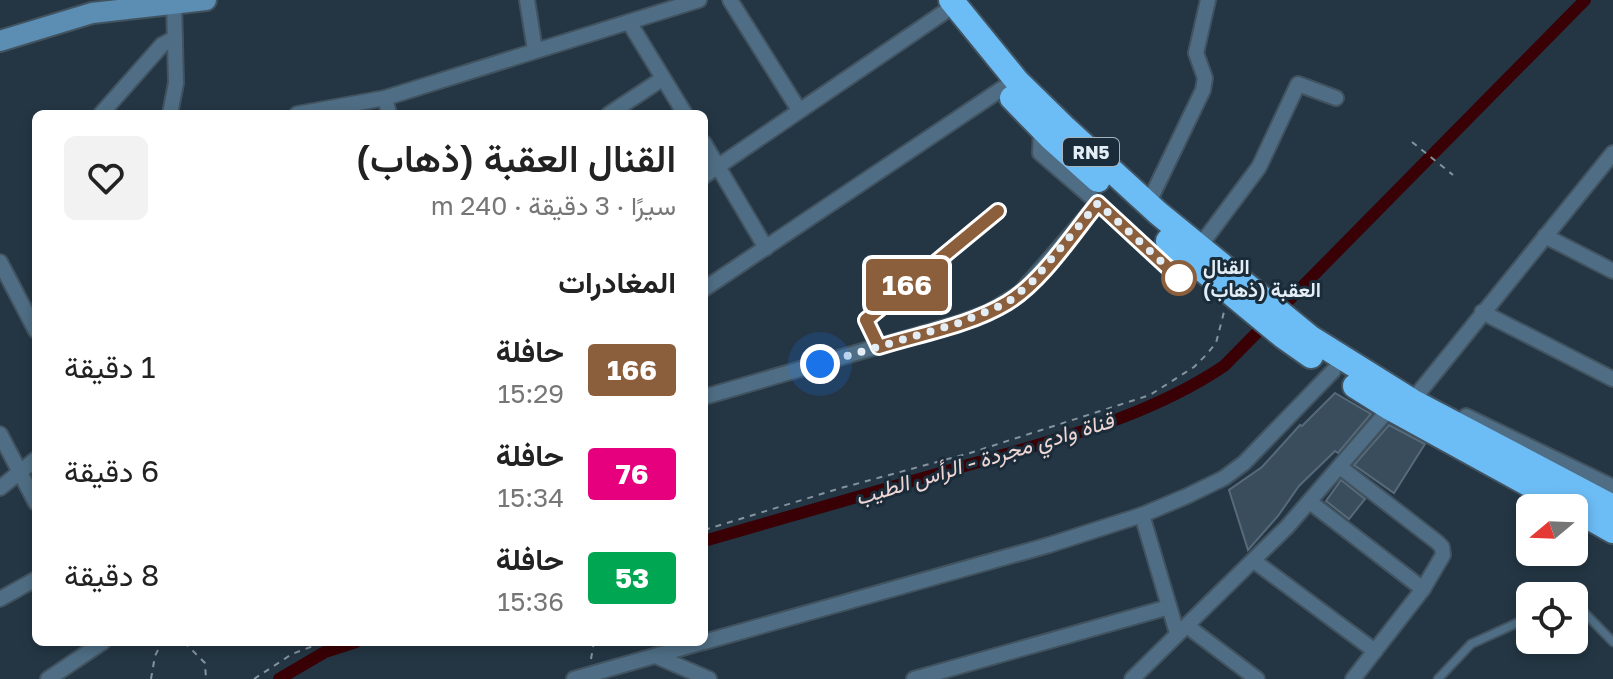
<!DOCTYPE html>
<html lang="ar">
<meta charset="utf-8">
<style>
:root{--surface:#fff;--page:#f2f2f2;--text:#222;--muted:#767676}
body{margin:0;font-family:"Golos Text",Vazirmatn,sans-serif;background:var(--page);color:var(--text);direction:rtl;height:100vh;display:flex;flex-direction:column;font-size:30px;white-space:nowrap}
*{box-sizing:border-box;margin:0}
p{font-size:26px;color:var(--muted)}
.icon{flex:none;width:44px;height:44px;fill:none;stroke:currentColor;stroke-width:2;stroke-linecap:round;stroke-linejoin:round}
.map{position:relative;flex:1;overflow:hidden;direction:ltr}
.sheet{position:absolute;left:32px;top:110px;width:676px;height:536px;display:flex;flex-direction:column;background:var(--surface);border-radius:12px;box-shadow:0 4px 12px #0003;direction:rtl}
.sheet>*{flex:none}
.badge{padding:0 16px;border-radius:6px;font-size:28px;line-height:52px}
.needle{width:52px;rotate:251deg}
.fabs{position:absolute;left:1516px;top:494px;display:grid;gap:16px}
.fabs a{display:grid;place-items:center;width:72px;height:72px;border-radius:12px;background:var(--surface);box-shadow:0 4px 12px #0003;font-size:40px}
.you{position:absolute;width:40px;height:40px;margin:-20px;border:6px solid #fff;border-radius:50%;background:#1a73e8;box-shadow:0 0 0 12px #1a73e833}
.map>.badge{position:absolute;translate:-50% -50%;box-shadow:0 0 0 4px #fff}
h2{padding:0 32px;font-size:30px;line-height:72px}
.round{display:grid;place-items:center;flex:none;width:84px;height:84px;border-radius:12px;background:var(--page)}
.overview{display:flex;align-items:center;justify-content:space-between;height:136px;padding:0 32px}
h1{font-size:38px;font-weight:600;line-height:60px}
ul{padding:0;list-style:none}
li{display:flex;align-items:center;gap:24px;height:104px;padding:0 32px}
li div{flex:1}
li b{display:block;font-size:30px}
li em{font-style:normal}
li .badge{min-width:88px;font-weight:700;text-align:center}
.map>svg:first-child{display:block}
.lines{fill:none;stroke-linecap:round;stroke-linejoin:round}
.canal{stroke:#390005;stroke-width:12}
.building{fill:#3a4d5c;stroke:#566a7a;stroke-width:2}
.lane-casing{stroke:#425360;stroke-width:11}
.street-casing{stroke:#425360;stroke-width:18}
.secondary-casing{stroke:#425360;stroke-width:24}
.highway-casing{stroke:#425360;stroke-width:28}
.path{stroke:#84939e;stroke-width:2;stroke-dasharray:6 6;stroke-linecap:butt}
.lane{stroke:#4f6e85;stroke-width:7}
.street{stroke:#4f6e85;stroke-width:14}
.secondary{stroke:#5c8db2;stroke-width:20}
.highway{stroke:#6cbcf5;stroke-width:24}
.line-casing{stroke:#fff;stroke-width:18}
.line{stroke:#8b5e3c;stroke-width:12}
.walk{stroke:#e2edf6;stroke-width:8;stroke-dasharray:0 14.4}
.stop-dot{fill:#fff;stroke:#8b5e3c;stroke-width:4}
.labels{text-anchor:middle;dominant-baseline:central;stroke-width:6;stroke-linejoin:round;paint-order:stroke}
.shield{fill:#1a2c39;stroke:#a6b3bd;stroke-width:2}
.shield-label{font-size:18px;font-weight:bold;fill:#e2edf6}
.stop-label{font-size:20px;font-weight:bold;fill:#e2edf6;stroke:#1a2c39;text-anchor:start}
.water-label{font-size:22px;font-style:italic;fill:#efd6d4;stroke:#1a2c39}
</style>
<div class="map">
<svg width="1613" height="679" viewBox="0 0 1613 679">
<rect width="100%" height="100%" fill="#243644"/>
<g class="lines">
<!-- canal -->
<g class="canal">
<path d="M 704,541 C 794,515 884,489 975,463 C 1061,438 1148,417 1224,366 L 1585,0"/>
<polyline points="279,679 325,652 356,642"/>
</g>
</g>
<!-- building -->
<g class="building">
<polygon points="1335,393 1371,414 1338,453 1335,451 1299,486 1278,516 1248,550 1229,490 1262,467 1300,425 1302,426"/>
<polygon points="1389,425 1425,444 1394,493 1354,465"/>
<polygon points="1341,480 1365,499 1349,519 1326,501"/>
</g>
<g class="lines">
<defs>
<g id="lane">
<polyline points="1098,204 1179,278"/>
<polyline points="1574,602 1613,642"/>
<polyline points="1438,679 1471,644 1530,617"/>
</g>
<g id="street">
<polyline points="527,0 535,50"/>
<polyline points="730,0 799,110"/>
<polyline points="629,22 685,114"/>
<polyline points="385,98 389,114"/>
<polyline points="101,114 162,45 175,38"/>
<polyline points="170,114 176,83 174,3"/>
<polyline points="297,114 385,98 699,0"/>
<polyline points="609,114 662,79"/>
<polyline points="704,143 766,248"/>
<polyline points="704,176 943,13"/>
<polyline points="1148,204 1203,90 1205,78 1196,53 1208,0"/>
<polyline points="1545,236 1613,271"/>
<polyline points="1200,246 1259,167 1298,84 1336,98"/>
<polyline points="0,262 36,331"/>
<polyline points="704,289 1003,88"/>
<polyline points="1482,312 1613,379"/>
<polyline points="879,347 866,320 998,211"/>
<polyline points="704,397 959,323 989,312 1020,293 1098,203 1040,153 1041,129"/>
<polyline points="1412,401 1613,153"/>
<polyline points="1466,416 1613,487"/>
<polyline points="0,434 36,503"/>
<polyline points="1340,467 1437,542 1442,547 1443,555 1423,589 1353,679"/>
<polyline points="0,488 36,459"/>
<polyline points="1310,502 1423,589"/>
<polyline points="1142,515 1177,633"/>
<polyline points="1254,561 1375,651"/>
<polyline points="0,599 36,579"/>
<polyline points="1187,626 1257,679"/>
<polyline points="704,642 1049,545 1142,515 1187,496 1224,478 1244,463 1333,371"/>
<polyline points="658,657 709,679"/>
<polyline points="48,679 103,642"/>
<polyline points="574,679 703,642"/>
<polyline points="914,679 1169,607"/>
<polyline points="1132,679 1287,527 1390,408"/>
</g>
<polyline id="secondary" points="0,41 92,13 206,0"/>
<g id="highway">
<polyline points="951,0 1017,81 1064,127 1158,213 1311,338 1412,401 1613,507"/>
<polyline points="1012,98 1050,137 1098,180"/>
<polyline points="1168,241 1284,337 1311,356"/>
<polyline points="1355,386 1390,408 1572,508"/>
<polyline points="1574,509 1613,531"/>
</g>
</defs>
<!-- lane casing -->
<use href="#lane" class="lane-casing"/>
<!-- street casing -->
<use href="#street" class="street-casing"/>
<!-- secondary casing -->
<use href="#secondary" class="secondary-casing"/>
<!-- highway casing -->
<use href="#highway" class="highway-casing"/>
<!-- path -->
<g class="path">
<polyline points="1412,142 1453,175"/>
<polyline points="704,530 841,488 970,453 1150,395 1194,367 1206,355 1216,343 1224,312"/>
<polyline points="184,642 205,663 206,679"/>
<polyline points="591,659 594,642"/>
<polyline points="151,679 155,656 162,642"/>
<polyline points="254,679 292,654 324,642"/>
</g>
<!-- lane -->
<use href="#lane" class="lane"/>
<!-- street -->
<use href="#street" class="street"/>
<!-- secondary -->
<use href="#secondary" class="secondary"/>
<!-- highway -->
<use href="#highway" class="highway"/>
</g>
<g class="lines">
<defs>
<path id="line" d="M 998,211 L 866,320 L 879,347 C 920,334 969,326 1007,303 C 1042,282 1072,235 1098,203 L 1179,278"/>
</defs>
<!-- line casing -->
<use href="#line" class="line-casing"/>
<!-- line -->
<use href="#line" class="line"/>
<!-- walk -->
<polyline class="walk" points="820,364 959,323 1007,303 1033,281 1098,203 1179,278"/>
</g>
<!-- markers -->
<circle class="stop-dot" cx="1179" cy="278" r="16"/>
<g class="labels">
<!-- shield labels -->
<rect class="shield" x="1063" y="138" width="56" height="28" rx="6"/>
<g class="shield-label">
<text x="1091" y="152">RN5</text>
</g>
<!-- stop labels -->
<g class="stop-label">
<text x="1203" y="266">القنال<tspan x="1203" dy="23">العقبة (ذهاب)</tspan></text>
</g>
<!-- water labels -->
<g class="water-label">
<text transform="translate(984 458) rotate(-17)">قناة وادي مجردة - الرأس الطيب</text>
</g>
</g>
</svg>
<div class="fabs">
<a><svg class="needle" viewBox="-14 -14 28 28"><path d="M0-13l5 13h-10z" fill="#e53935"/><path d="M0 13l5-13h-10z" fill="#767676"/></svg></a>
<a><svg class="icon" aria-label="locate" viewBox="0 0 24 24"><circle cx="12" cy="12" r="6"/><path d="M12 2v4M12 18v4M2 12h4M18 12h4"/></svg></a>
</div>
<div class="you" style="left:820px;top:364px"></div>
<b class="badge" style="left:907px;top:285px;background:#8b5e3c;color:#fff">166</b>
<section class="sheet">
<div class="overview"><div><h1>القنال العقبة (ذهاب)</h1><p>سيرًا · 3 دقيقة · 240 m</p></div><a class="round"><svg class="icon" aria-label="heart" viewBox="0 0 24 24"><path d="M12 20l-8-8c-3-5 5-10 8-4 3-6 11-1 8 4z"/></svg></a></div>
<h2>المغادرات</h2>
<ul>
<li><span class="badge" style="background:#8b5e3c;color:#fff">166</span><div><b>حافلة</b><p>15:29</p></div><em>1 دقيقة</em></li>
<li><span class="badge" style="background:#e6007e;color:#fff">76</span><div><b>حافلة</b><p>15:34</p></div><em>6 دقيقة</em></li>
<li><span class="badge" style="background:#00a651;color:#fff">53</span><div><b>حافلة</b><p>15:36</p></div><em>8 دقيقة</em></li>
</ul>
</section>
</div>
